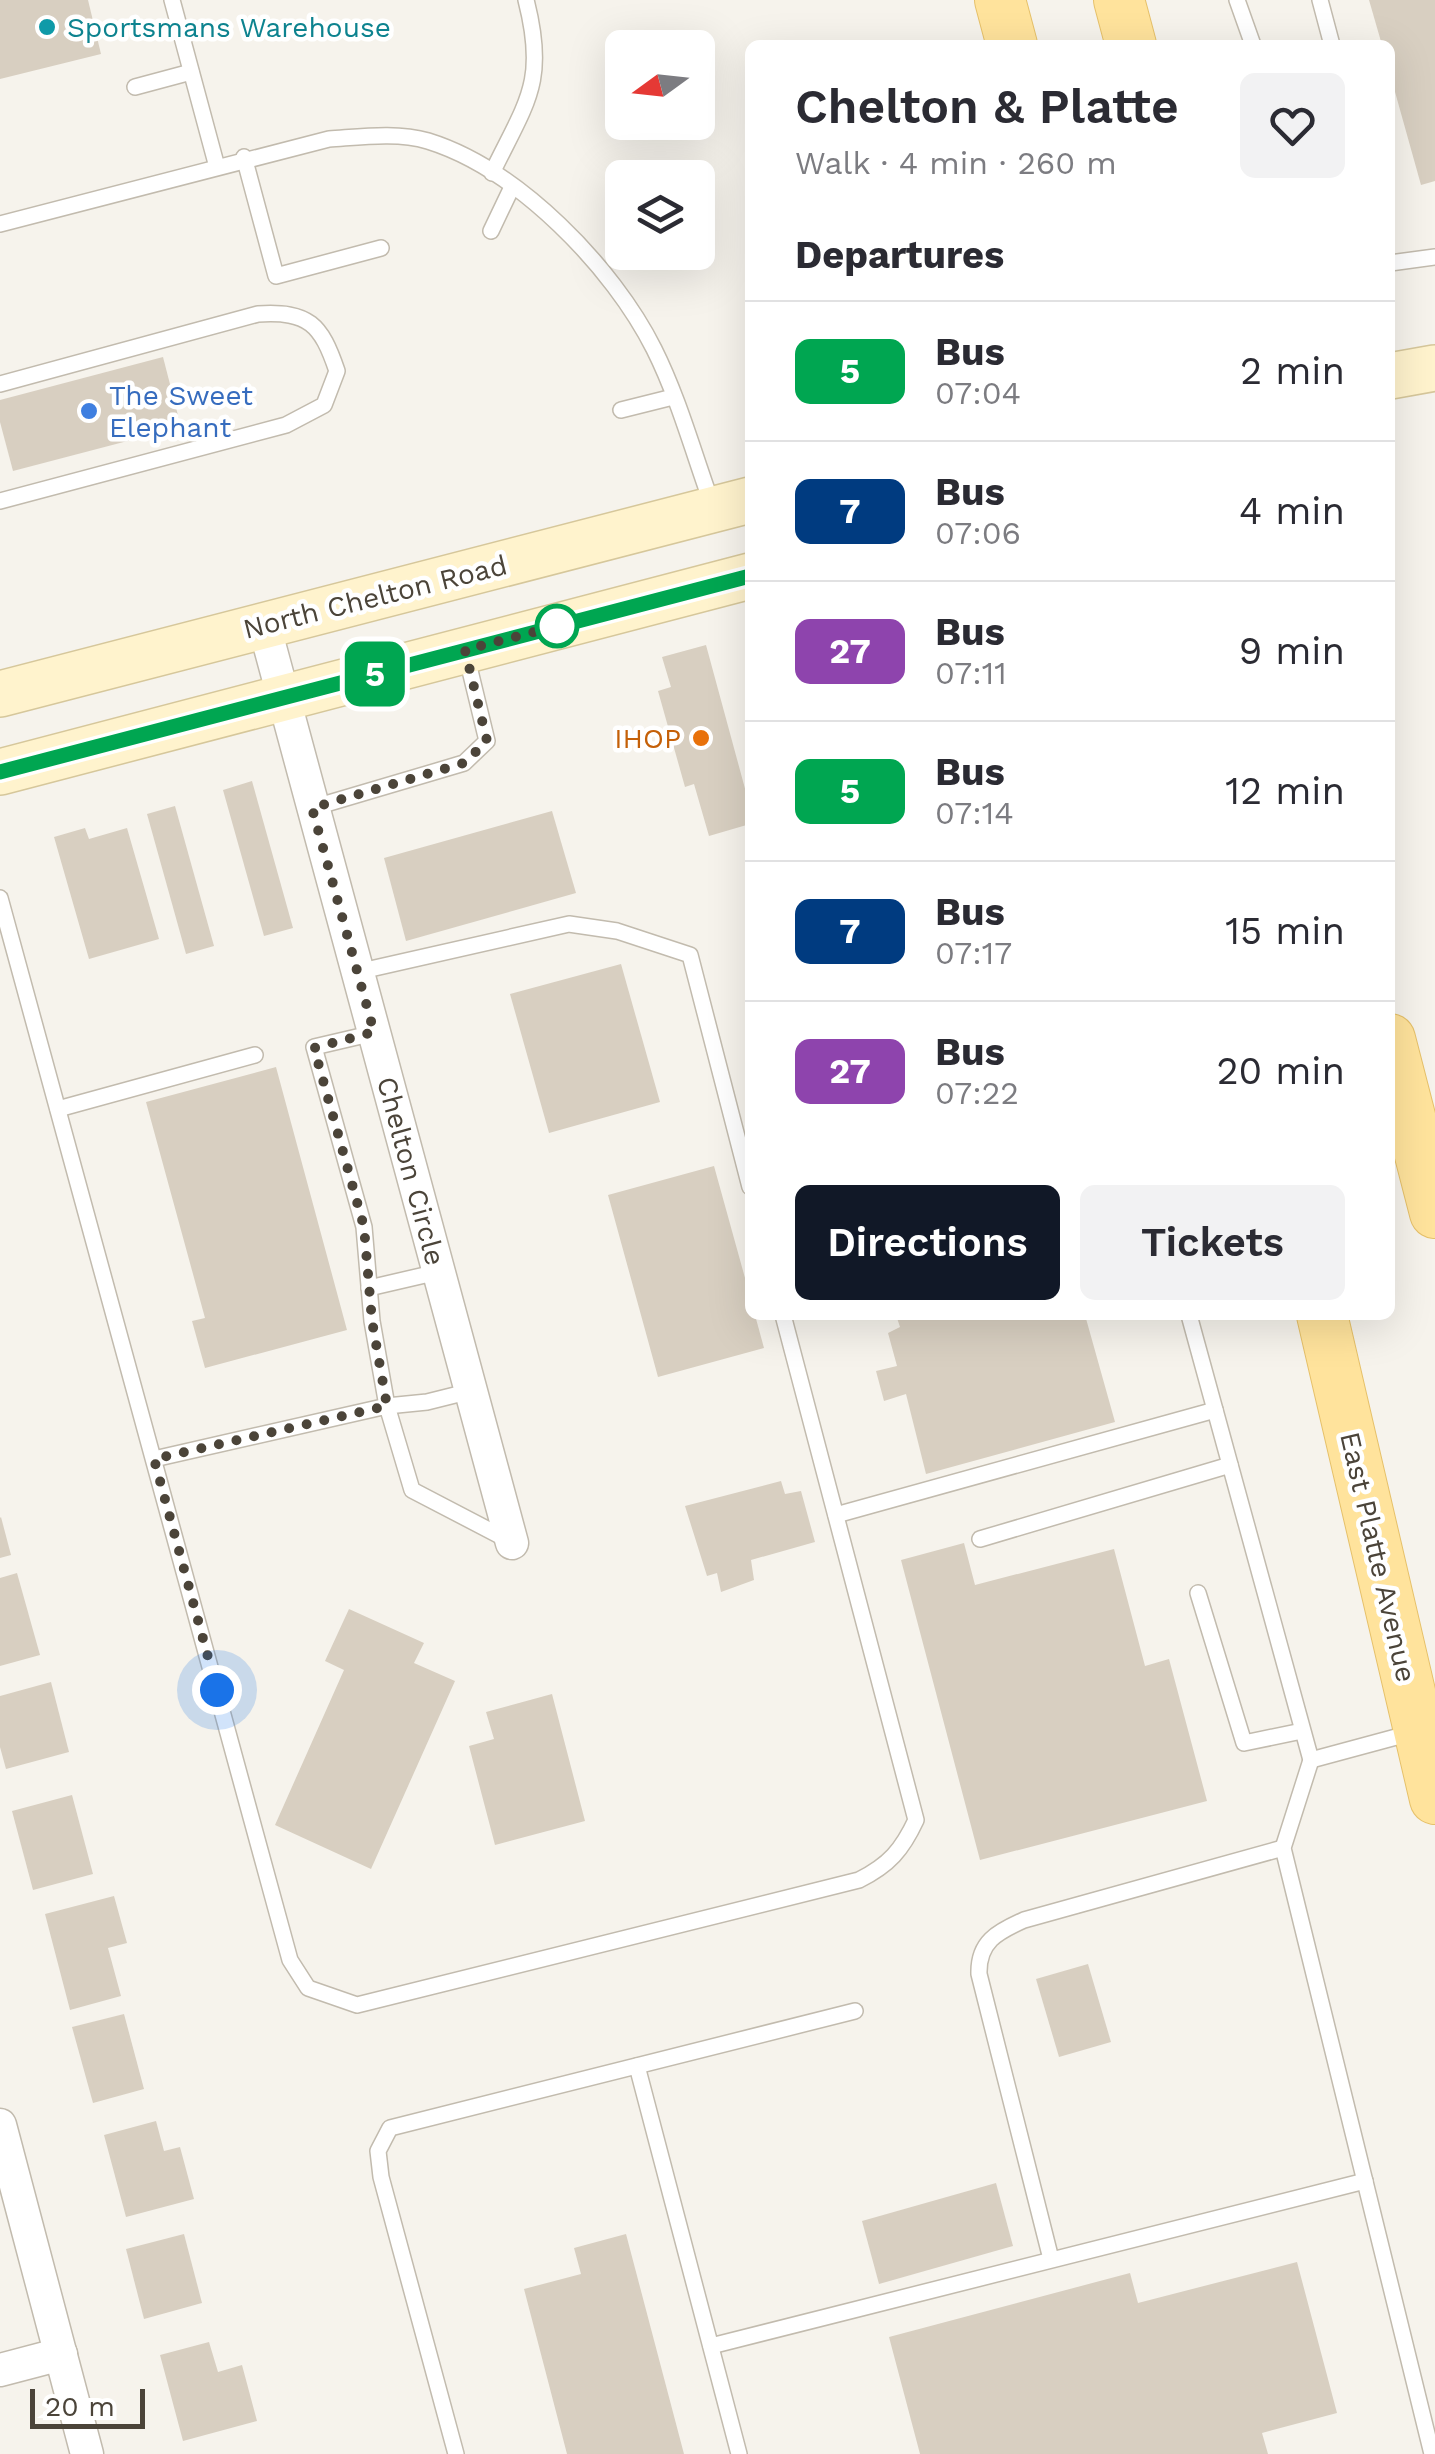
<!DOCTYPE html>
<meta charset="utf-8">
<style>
:root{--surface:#fff;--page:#f2f2f3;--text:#2b2b33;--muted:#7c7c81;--line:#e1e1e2;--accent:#111827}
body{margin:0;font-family:"Work Sans",sans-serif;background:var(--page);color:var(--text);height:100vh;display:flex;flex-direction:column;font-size:38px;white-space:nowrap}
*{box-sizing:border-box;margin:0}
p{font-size:32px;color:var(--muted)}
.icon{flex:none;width:55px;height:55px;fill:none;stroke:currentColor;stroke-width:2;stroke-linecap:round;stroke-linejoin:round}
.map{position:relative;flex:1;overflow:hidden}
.sheet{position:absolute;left:745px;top:40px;width:650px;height:1280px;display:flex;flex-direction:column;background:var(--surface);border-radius:15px;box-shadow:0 10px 40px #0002}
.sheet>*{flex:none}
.badge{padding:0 20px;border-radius:15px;font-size:35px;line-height:65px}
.needle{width:65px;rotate:255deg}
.buttons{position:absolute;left:605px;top:30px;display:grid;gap:20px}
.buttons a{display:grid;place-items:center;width:110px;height:110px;border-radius:15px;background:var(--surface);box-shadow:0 10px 40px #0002;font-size:50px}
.scale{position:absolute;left:30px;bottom:25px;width:115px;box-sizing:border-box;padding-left:10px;border:5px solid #4b4439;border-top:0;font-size:28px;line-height:35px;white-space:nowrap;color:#4b4439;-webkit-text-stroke:8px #fff;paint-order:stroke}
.you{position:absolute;width:50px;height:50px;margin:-25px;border:8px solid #fff;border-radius:50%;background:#1a73e8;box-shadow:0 0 0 15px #1a73e833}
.map>.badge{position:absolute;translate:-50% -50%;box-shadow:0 0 0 5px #fff}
h2{padding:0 50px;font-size:38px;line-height:90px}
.round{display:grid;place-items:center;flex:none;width:105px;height:105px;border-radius:15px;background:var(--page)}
.summary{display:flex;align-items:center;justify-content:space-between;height:170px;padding:0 50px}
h1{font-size:48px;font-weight:600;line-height:75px}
.cta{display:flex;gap:20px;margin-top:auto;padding:20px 50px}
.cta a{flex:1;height:115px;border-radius:15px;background:var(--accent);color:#fff;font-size:40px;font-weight:600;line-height:115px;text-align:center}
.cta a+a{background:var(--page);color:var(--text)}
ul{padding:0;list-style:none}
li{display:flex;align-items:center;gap:30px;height:140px;padding:0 50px;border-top:2px solid var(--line)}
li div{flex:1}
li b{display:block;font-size:38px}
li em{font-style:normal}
li .badge{min-width:110px;font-weight:700;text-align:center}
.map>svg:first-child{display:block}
.building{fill:#d8cfc1}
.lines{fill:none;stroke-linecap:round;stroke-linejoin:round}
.lane-casing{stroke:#c2bbae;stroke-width:18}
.street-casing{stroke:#c2bbae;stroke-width:35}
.secondary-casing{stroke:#d6c79b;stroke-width:48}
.primary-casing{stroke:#e6c16a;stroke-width:52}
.lane{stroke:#fff;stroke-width:15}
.street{stroke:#fff;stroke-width:32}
.secondary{stroke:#fff3cd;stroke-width:45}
.primary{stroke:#ffe39c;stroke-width:50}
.line-casing{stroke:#fff;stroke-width:22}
.line{stroke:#00a651;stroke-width:15}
.walk{stroke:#4b4439;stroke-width:10;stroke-dasharray:0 18}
.culture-dot{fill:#0f9aa8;stroke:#fff;stroke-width:4}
.shop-dot{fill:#3f7fe0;stroke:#fff;stroke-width:4}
.stop-dot{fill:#fff;stroke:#00a651;stroke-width:5}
.food-dot{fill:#e8710a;stroke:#fff;stroke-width:4}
.labels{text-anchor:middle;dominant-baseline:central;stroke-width:9;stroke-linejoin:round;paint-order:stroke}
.culture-label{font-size:28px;fill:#0d838f;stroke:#fff;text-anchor:start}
.shop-label{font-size:28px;fill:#366cbe;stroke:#fff;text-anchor:start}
.street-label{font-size:28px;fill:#4b4439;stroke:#fff}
.food-label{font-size:28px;fill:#c56008;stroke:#fff;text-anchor:end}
</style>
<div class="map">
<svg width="1435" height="2454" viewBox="0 0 1435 2454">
<rect width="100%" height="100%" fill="#f6f3ec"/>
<!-- building -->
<g class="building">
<polygon points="0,0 88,0 101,54 0,79"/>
<polygon points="1369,0 1435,0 1435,181 1421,185 1390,74 1390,45 1382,45"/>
<polygon points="163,357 181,427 13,471 0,422 0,400"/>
<polygon points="706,645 750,807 750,824 709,836 694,784 685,787 658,691 671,687 662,657"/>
<polygon points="252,781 293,928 264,936 223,790"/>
<polygon points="175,806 214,946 186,954 147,814"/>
<polygon points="552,811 576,893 406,941 384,858"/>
<polygon points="85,828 89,839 127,828 159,939 89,959 54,837"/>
<polygon points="621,964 660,1102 549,1133 510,994"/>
<polygon points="276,1067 347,1330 205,1368 192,1321 205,1318 146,1102"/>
<polygon points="714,1166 750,1296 750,1315 755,1315 764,1348 658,1377 608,1195"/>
<polygon points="896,1315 1085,1315 1115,1422 926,1474 906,1394 884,1401 876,1371 897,1366 888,1333 900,1327"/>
<polygon points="781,1481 785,1494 801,1491 815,1542 751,1560 754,1580 721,1592 717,1573 707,1576 685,1506"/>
<polygon points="1,1517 11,1555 0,1558 0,1518"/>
<polygon points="964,1543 975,1585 1114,1549 1145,1666 1169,1659 1207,1801 980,1860 901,1560"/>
<polygon points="17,1573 40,1655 0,1666 0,1578"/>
<polygon points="349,1609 424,1643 414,1663 455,1681 371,1869 275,1825 344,1670 325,1661"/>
<polygon points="51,1682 69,1752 6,1769 0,1747 0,1696"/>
<polygon points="552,1694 585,1821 495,1845 469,1746 494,1739 486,1712"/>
<polygon points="72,1795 93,1874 33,1890 12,1811"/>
<polygon points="114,1896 127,1943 108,1948 121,1996 70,2010 45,1914"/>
<polygon points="1088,1964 1111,2042 1059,2057 1036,1979"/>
<polygon points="124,2014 144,2089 93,2103 72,2027"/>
<polygon points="156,2121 164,2151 180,2147 194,2199 126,2217 104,2135"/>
<polygon points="996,2183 1013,2246 879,2284 862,2221"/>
<polygon points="184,2234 202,2303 144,2319 126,2249"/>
<polygon points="626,2234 684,2454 567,2454 524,2289 581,2274 574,2248"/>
<polygon points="1297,2262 1337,2413 1262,2433 1268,2454 920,2454 889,2337 1130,2273 1138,2303"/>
<polygon points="209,2342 218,2372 242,2365 257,2421 183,2441 160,2355"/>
</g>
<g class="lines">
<defs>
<g id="lane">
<polyline points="172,0 217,167"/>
<polyline points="1237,0 1253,45"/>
<polyline points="1320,0 1332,45"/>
<polyline points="135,87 191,72"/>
<polyline points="244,157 276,276 381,248"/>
<path d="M 492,173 C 527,101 547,82 526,0"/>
<path d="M 0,224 L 329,139 C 361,137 397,132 428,141 C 518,169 613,267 654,349 C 679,399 694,455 713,507"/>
<polyline points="491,231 512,187"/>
<polyline points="1390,263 1435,257"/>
<path d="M 0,384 L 258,314 C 309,311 321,324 337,371 L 324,405 L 286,425 L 0,501"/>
<polyline points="621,410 673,397"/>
<polyline points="312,808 464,763 487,741 466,654"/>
<path d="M 0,898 L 290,1960 L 308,1988 L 357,2005 L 859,1880 C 889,1865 902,1850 916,1820 L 783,1315"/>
<polyline points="357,972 569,924 617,931 690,955 750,1187"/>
<polyline points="374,1033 314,1047 364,1227 372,1321 387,1406 427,1402 471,1391"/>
<polyline points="58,1109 255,1055"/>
<polyline points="369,1288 438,1272"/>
<polyline points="1189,1315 1311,1760 1411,1733"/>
<polyline points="154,1459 387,1406 412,1490 508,1540"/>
<polyline points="836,1515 1215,1410"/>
<polyline points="980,1539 1230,1465"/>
<polyline points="1198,1593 1244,1743 1302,1731"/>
<polyline points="1311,1760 1283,1848 1432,2454"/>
<polyline points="637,2066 739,2454"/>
<path d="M 1051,2259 L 979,1974 C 978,1942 997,1932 1024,1920 L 1283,1848"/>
<polyline points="711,2346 1365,2181"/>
<polyline points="456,2454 381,2177 378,2151 390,2128 855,2011"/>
</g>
<g id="street">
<polyline points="264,625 512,1543"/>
<polyline points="0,2125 87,2454"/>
<polyline points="0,2370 61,2354"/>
</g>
<g id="secondary">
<polyline points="1390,376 1435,368"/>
<polyline points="0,694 750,500"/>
<polyline points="0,772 750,576"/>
</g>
<g id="primary">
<polyline points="1000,0 1012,45"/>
<polyline points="1119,0 1131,45"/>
<polyline points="1390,1039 1435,1213"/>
<polyline points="1322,1315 1435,1799"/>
</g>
</defs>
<!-- lane casing -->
<use href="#lane" class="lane-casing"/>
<!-- street casing -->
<use href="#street" class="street-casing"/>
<!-- secondary casing -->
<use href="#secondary" class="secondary-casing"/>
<!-- primary casing -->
<use href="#primary" class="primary-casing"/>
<!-- lane -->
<use href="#lane" class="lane"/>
<!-- street -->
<use href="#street" class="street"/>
<!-- secondary -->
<use href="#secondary" class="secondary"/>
<!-- primary -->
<use href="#primary" class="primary"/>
</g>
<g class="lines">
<defs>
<polyline id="line" points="0,772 750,576"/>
</defs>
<!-- line casing -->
<use href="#line" class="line-casing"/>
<!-- line -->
<use href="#line" class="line"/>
<!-- walk -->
<polyline class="walk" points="217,1690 154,1459 387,1406 372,1321 364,1227 314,1048 374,1032 312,808 464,763 487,741 465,650 557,626"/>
</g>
<!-- markers -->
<circle class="culture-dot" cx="47" cy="27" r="10"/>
<circle class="shop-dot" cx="89" cy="411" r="10"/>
<circle class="stop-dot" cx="557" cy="626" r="20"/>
<circle class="food-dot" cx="701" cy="738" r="10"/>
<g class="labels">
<!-- culture labels -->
<g class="culture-label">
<text x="67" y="27">Sportsmans Warehouse</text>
</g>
<!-- shop labels -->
<g class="shop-label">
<text x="109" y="395">The Sweet<tspan x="109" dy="32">Elephant</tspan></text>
</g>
<!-- street labels -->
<g class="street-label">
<text transform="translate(375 597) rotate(-14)">North Chelton Road</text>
<text transform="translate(411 1171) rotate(75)">Chelton Circle</text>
<text transform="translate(1378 1557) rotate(77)">East Platte Avenue</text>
</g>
<!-- food labels -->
<g class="food-label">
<text x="681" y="738">IHOP</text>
</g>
</g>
</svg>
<div class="buttons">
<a><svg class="needle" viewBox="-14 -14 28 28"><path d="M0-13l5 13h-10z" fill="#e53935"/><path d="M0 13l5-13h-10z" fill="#7c7c81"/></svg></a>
<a><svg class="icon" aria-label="layers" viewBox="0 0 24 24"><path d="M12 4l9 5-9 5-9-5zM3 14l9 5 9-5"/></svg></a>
</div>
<div class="scale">20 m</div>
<div class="you" style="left:217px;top:1690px"></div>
<b class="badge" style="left:375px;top:674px;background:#00a651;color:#fff">5</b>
<section class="sheet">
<div class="summary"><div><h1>Chelton &amp; Platte</h1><p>Walk · 4 min · 260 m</p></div><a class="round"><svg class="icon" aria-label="heart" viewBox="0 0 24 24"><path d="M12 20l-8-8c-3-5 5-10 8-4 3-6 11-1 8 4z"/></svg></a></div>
<h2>Departures</h2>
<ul>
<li><span class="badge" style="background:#00a651;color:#fff">5</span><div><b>Bus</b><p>07:04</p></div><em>2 min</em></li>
<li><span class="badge" style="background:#003b80;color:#fff">7</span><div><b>Bus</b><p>07:06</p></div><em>4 min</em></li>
<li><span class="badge" style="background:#8e44ad;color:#fff">27</span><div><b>Bus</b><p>07:11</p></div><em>9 min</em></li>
<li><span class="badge" style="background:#00a651;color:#fff">5</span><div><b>Bus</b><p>07:14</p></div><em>12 min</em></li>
<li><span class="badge" style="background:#003b80;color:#fff">7</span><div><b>Bus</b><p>07:17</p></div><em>15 min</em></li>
<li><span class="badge" style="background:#8e44ad;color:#fff">27</span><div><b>Bus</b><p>07:22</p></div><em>20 min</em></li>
</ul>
<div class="cta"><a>Directions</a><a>Tickets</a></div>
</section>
</div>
